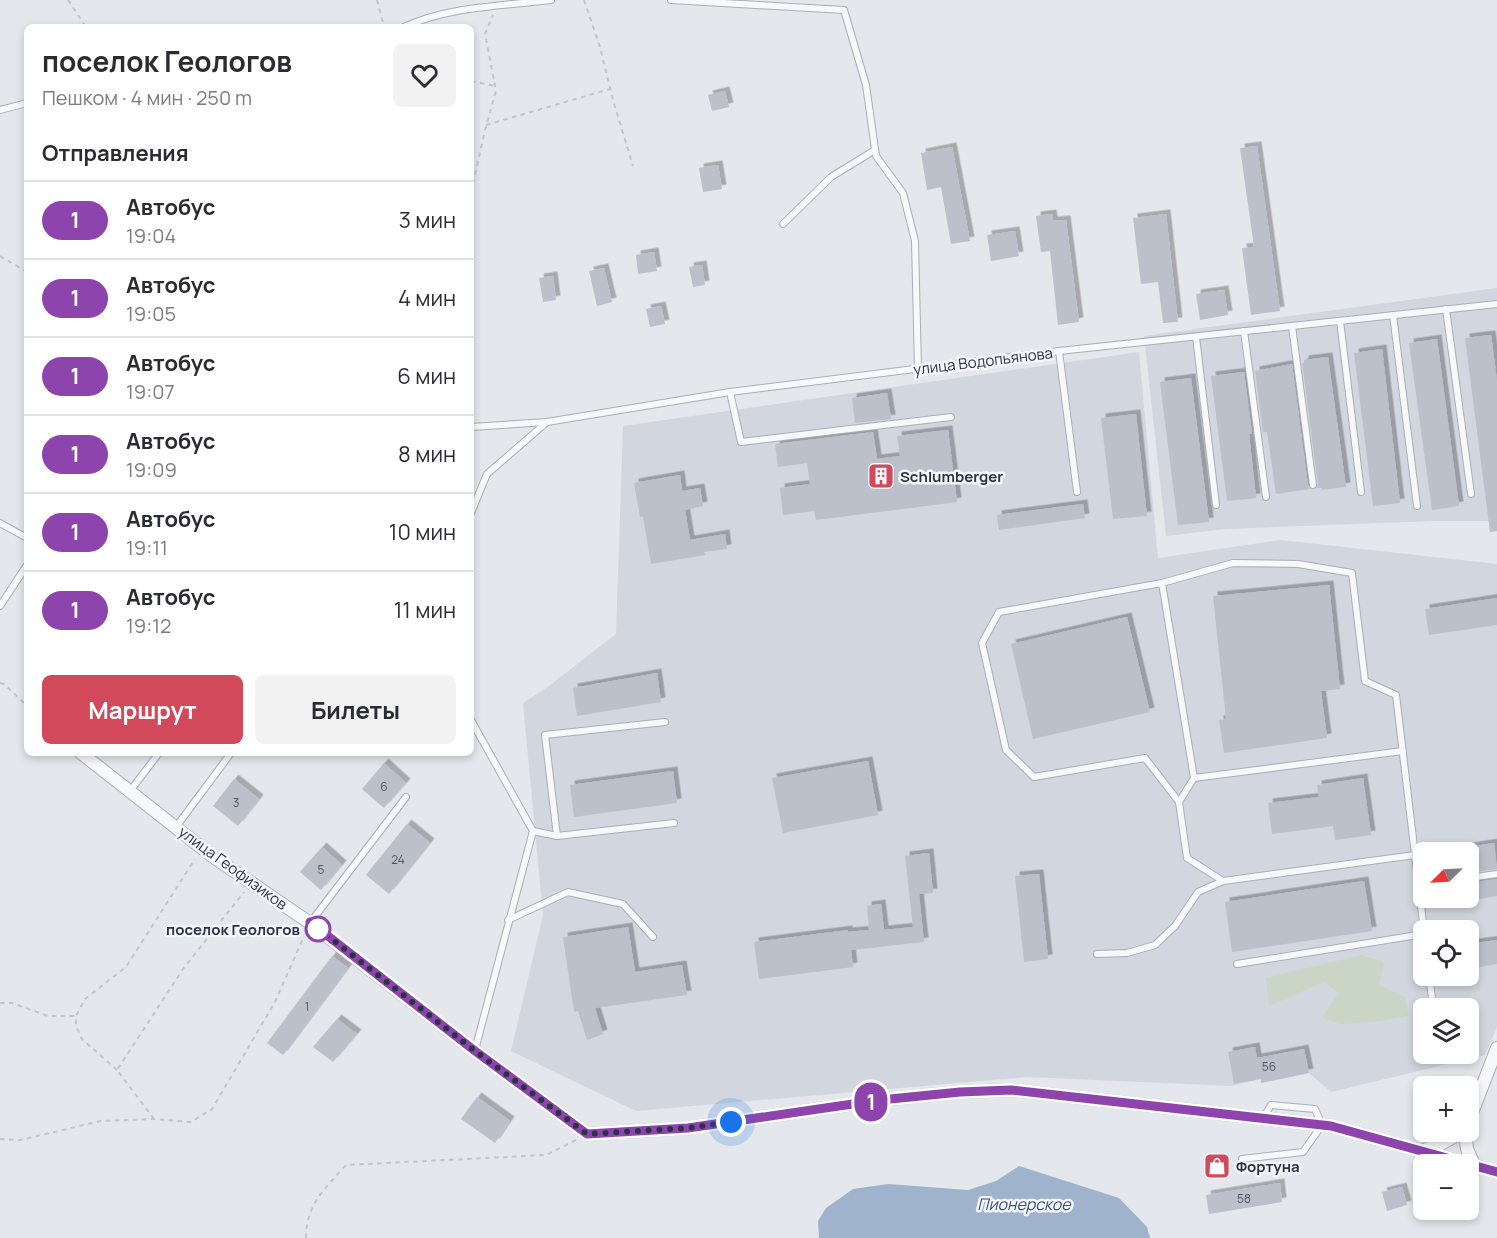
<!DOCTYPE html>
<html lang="ru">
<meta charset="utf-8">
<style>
:root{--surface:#fff;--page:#f2f2f3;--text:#2b2b33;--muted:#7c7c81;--line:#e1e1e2;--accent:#d1495b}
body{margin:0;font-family:Manrope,sans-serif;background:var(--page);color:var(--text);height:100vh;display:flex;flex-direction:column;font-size:22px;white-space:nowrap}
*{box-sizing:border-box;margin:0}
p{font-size:20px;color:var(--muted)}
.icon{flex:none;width:33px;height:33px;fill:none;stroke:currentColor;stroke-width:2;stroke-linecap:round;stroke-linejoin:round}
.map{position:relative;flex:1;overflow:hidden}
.details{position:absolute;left:24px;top:24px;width:450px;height:732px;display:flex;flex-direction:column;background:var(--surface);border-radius:9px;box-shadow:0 3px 9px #0003}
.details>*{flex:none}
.badge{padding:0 12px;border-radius:20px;font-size:21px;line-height:39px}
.needle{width:39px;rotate:246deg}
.buttons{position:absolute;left:1413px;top:842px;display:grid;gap:12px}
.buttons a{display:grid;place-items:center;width:66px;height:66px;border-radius:9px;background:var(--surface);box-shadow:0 3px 9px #0003;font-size:30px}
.you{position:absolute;width:30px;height:30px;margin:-15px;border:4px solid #fff;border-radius:50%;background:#1a73e8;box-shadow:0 0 0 9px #1a73e833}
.map>.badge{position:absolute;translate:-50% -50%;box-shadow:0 0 0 3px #fff}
h2{padding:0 18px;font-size:22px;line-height:54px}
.round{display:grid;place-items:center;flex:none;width:63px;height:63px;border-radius:9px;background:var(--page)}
.summary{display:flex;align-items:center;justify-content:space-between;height:102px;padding:0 18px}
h1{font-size:28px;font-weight:700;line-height:45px}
.primary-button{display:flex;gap:12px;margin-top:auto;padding:12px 18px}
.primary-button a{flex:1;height:69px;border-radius:9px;background:var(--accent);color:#fff;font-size:24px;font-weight:700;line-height:69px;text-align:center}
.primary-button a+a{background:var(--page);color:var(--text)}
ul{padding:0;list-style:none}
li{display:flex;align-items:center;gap:18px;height:78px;padding:0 18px;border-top:2px solid var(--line)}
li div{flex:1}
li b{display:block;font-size:22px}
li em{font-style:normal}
li .badge{min-width:66px;font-weight:700;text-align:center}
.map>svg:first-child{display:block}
.built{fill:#d2d6de;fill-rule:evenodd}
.green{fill:#c9d6c5}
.water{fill:#9fb4cc}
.building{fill:#bbc0ca;filter:url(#shadow)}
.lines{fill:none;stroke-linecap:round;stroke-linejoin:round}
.service-casing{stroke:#a9aeb7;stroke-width:8}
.minor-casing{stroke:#a9aeb7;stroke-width:14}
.path{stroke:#c2c5cb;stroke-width:2;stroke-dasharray:4.5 4.5;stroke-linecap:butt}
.service{stroke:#f7f8fa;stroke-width:6}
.minor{stroke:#f7f8fa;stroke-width:12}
.line-casing{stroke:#fff;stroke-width:14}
.line{stroke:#8e44ad;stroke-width:9}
.walk{stroke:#2b3445;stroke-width:6;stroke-dasharray:0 10.8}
.stop-dot{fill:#fff;stroke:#8e44ad;stroke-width:3}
.labels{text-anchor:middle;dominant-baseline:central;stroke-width:5;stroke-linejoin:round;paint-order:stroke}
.number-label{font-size:12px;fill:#4f5766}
.street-label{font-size:15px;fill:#2b3445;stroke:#f4f6f9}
.poi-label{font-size:15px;font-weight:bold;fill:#2b3445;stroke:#f4f6f9;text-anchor:start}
.stop-label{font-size:15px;font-weight:bold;fill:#2b3445;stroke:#f4f6f9;text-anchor:end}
.water-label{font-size:16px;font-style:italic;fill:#34527a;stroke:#f4f6f9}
</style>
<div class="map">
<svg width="1497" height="1238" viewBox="0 0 1497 1238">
<defs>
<filter id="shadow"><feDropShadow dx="4.5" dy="-4.5" stdDeviation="0" flood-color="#0004"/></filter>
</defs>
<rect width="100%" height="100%" fill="#e4e7ec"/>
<!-- built -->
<g class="built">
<polygon points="1497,288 1497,521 1433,521 1225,529 1166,536 1144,336"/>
<path d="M 1139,352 L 1158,558 L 1281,540 L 1497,564 L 1497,1027 L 1485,1055 L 1331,1092 L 1309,1073 L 1261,1083 L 1261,1079 L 1231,1086 L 1027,1077 L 636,1111 L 511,1051 L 543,915 L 523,703 L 549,686 L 616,634 L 623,426 ZM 1424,852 L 1468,852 L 1468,897 L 1424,897 ZM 1424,930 L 1468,930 L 1468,975 L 1424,975 ZM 1424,1008 L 1468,1008 L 1468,1053 L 1424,1053 Z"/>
</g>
<!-- green -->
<polygon class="green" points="1362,955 1384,962 1379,985 1405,997 1408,1016 1380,1021 1342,1024 1321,1017 1339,993 1324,982 1269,1006 1266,978"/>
<!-- water -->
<polygon class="water" points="1019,1166 1119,1198 1147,1227 1150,1238 819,1238 818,1221 826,1208 853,1189 888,1184 968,1190 996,1181"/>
<!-- building -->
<g class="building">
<polygon points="725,91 729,107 712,111 708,95"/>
<polygon points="1257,146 1280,311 1251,315 1242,248 1254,247 1240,148"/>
<polygon points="952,147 970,241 951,244 941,187 927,190 921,153"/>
<polygon points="718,165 722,189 703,192 699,168"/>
<polygon points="1052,214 1053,221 1066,220 1079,322 1058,325 1050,251 1041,252 1036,216"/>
<polygon points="1166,214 1178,322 1163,323 1158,282 1141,284 1133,218"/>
<polygon points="1015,231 1019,256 991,261 987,235"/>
<polygon points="654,252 657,271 638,274 636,255"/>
<polygon points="702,265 705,285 693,287 689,267"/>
<polygon points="604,268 612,302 597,306 589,271"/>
<polygon points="553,276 556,300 543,302 539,278"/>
<polygon points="1224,290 1228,315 1200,320 1196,294"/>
<polygon points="661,306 665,324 650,327 646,309"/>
<polygon points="1491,335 1497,381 1497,531 1490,532 1465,338"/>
<polygon points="1437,339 1459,506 1432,510 1409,343"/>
<polygon points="1382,349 1400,503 1373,506 1354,353"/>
<polygon points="1328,357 1346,487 1322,490 1322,488 1317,488 1318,484 1302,363 1304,363 1304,360"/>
<polygon points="1292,364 1308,486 1310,489 1276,494 1267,432 1263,432 1255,371"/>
<polygon points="1244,372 1252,434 1249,434 1256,498 1227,501 1211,376"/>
<polygon points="1191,378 1209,522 1178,525 1160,382"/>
<polygon points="887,393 891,419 855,423 852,398"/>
<polygon points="1136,414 1147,516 1113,519 1101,418"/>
<polygon points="948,430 957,502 816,520 814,511 783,515 780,488 810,484 807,463 778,467 775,444 873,432 877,459 900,456 897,436"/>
<polygon points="680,475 682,491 700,488 703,506 685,510 690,540 725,534 727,549 704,552 705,555 651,564 643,517 640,517 634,483"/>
<polygon points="1083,504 1085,518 999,530 997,515"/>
<polygon points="1329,585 1340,689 1321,691 1327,738 1224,753 1219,720 1226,719 1213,596"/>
<polygon points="1497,598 1497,625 1429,635 1425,609"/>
<polygon points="1127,617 1150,712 1033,739 1011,644"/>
<polygon points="657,673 661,702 577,716 573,688"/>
<polygon points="868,761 878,815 783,833 772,778"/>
<polygon points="384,763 406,783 384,808 362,789"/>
<polygon points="673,771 677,803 574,817 570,785"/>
<polygon points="1363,778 1371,835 1335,840 1333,826 1272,834 1268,803 1319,797 1317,785"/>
<polygon points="234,779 259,799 238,826 213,806"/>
<polygon points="407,824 430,843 389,894 366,875"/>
<polygon points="1494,843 1497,869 1468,873 1468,847"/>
<polygon points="322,847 342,865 321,890 300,872"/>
<polygon points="929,853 933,893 919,894 924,942 851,950 853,967 759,979 754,942 848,930 848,932 869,930 867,906 881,904 884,930 913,927 905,856"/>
<polygon points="1039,874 1048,959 1024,962 1015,876"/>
<polygon points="1497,879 1497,896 1468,901 1468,883"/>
<polygon points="1364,881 1372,931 1232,952 1225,902"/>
<polygon points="628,927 635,972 682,965 687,995 595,1008 603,1034 587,1040 578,1011 574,1012 563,937"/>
<polygon points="1497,940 1497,964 1468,969 1468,944"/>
<polygon points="332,956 348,968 283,1055 267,1043"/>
<polygon points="337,1019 357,1034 333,1062 313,1047"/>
<polygon points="1255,1047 1257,1058 1304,1049 1309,1073 1261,1083 1261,1079 1234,1084 1228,1052"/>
<polygon points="477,1097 510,1121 495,1143 461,1119"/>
<polygon points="1280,1183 1282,1202 1209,1214 1206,1195"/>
<polygon points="1402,1187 1407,1205 1387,1211 1382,1192"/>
</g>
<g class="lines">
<defs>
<g id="service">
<polyline points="671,0 844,10 866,85 876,156 903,193 915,241 918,369"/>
<path d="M 404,27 C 450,6 502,6 551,0"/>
<polyline points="0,110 27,103"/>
<polyline points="783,224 831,177 875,150"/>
<polyline points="1446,309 1471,494"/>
<polyline points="1393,315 1417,506"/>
<polyline points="1340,321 1361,492"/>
<polyline points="1292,326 1313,485"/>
<polyline points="1244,331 1266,497"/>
<polyline points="1196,337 1216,505"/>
<polyline points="1059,351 1077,492"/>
<polyline points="730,392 741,442 951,417"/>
<polyline points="471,427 547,422 730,392 1059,351 1497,304"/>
<polyline points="471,513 487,474 547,422"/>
<polyline points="0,523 27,538"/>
<polyline points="1162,583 1194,778 1179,802 1187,858 1223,881"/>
<polyline points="0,606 27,565"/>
<polyline points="471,720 533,831"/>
<polyline points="1194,778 1403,751"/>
<polyline points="130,791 159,753"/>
<polyline points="1179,802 1145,758 1034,777 1006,750 982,643 999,612 1162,583 1233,563 1298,564 1352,573 1365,681 1396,695 1424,931"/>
<polyline points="176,827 231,753"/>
<polyline points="533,831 557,836 545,735 665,722"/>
<polyline points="557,836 674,823"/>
<polyline points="1468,878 1497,874"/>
<polyline points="508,920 568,892 623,904 653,937"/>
<polyline points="310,923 406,797"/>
<polyline points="1097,954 1127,953 1155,945 1175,926 1198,892 1223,881 1415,855"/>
<polyline points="1237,964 1424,934"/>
<polyline points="1429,975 1433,1006"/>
<polyline points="475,1050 533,831"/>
<polyline points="1242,1159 1303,1152 1322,1125 1315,1109 1271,1105 1263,1118"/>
</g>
<g id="minor">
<polyline points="81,753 212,856 310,923 475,1051 587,1134 688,1128 880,1100 960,1092 1011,1090 1331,1126 1497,1172"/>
<polyline points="1468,1123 1497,1048"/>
<polyline points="1465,1131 1467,1149 1474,1165"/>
<polyline points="1424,1150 1441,1144 1464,1131"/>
</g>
</defs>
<!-- service casing -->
<use href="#service" class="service-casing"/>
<!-- minor casing -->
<use href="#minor" class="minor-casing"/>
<!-- path -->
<g class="path">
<polyline points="68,0 86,27"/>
<polyline points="377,0 384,27"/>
<polyline points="584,0 600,47 613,100 633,166"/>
<polyline points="471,81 495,86"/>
<polyline points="486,125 610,89"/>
<polyline points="471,192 485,130 496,91 485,34 493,15"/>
<polyline points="0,256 27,272"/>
<polyline points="0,683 4,684 27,706"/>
<polyline points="0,1003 12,1003 48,1016 76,1016"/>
<polyline points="117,1070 82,1039 76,1026 76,1016 85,999 126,967 195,859"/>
<polyline points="154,1119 117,1070 183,969 244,892"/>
<polyline points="0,1139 20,1140 101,1121 154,1119 191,1122 212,1109 275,1002 304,936"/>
<path d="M 306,1238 C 306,1205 325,1188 346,1165 L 546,1155 L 576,1140"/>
</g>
<!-- service -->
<use href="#service" class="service"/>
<!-- minor -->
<use href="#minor" class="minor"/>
</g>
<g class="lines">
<defs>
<polyline id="line" points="310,922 475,1051 587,1134 688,1128 880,1100 960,1092 1011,1090 1331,1126 1497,1172"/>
</defs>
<!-- line casing -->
<use href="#line" class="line-casing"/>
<!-- line -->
<use href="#line" class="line"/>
<!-- walk -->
<polyline class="walk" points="318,929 310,922 475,1051 587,1134 688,1128 731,1122"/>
</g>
<!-- icons -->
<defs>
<symbol id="building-square" viewBox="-11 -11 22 22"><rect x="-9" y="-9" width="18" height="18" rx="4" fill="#d1495b" stroke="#f4f6f9"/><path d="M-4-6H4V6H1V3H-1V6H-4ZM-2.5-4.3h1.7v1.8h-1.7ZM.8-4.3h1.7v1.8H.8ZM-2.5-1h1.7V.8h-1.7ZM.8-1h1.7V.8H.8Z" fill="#fff"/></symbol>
<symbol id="shop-square" viewBox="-11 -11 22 22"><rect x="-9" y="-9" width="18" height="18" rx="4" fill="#d1495b" stroke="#f4f6f9"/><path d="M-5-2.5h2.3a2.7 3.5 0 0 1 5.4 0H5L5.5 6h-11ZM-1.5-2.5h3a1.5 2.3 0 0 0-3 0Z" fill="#fff"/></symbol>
</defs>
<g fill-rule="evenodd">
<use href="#building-square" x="866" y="461" width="30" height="30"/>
<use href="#shop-square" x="1202" y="1151" width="30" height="30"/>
</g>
<!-- markers -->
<circle class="stop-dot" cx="318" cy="929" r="12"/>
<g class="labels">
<!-- number labels -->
<g class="number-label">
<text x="384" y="786">6</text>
<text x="236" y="802">3</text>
<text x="398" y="859">24</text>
<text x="321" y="869">5</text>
<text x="307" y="1006">1</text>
<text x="1269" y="1066">56</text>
<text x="1244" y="1198">58</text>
</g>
<!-- street labels -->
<g class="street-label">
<text transform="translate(983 361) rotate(-7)">улица Водопьянова</text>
<text transform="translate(233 868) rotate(36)">улица Геофизиков</text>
</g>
<!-- poi labels -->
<g class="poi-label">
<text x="900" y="476">Schlumberger</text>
<text x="1236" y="1166">Фортуна</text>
</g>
<!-- stop labels -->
<g class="stop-label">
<text x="300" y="929">поселок Геологов</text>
</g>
<!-- water labels -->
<g class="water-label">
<text x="1024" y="1204">Пионерское</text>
</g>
</g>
</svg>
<div class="buttons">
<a><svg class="needle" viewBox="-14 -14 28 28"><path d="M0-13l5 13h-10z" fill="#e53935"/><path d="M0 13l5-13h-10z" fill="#7c7c81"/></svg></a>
<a><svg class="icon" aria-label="locate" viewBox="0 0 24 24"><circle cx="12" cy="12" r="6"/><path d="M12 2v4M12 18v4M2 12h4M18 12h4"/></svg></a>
<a><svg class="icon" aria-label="layers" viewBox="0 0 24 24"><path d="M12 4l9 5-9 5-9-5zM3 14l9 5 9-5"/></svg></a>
<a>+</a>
<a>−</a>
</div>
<div class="you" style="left:731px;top:1122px"></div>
<b class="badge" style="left:871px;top:1102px;background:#8e44ad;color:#fff">1</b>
<section class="details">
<div class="summary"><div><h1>поселок Геологов</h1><p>Пешком · 4 мин · 250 m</p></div><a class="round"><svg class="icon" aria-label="heart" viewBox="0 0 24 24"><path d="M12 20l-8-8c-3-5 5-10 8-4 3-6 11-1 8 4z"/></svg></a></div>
<h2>Отправления</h2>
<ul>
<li><span class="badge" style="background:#8e44ad;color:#fff">1</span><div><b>Автобус</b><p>19:04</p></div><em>3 мин</em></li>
<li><span class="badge" style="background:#8e44ad;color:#fff">1</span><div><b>Автобус</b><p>19:05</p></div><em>4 мин</em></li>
<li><span class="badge" style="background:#8e44ad;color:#fff">1</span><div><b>Автобус</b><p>19:07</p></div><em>6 мин</em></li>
<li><span class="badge" style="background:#8e44ad;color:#fff">1</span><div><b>Автобус</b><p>19:09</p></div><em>8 мин</em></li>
<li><span class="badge" style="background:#8e44ad;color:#fff">1</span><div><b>Автобус</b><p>19:11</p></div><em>10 мин</em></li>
<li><span class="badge" style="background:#8e44ad;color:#fff">1</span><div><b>Автобус</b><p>19:12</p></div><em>11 мин</em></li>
</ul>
<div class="primary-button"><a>Маршрут</a><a>Билеты</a></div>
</section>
</div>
